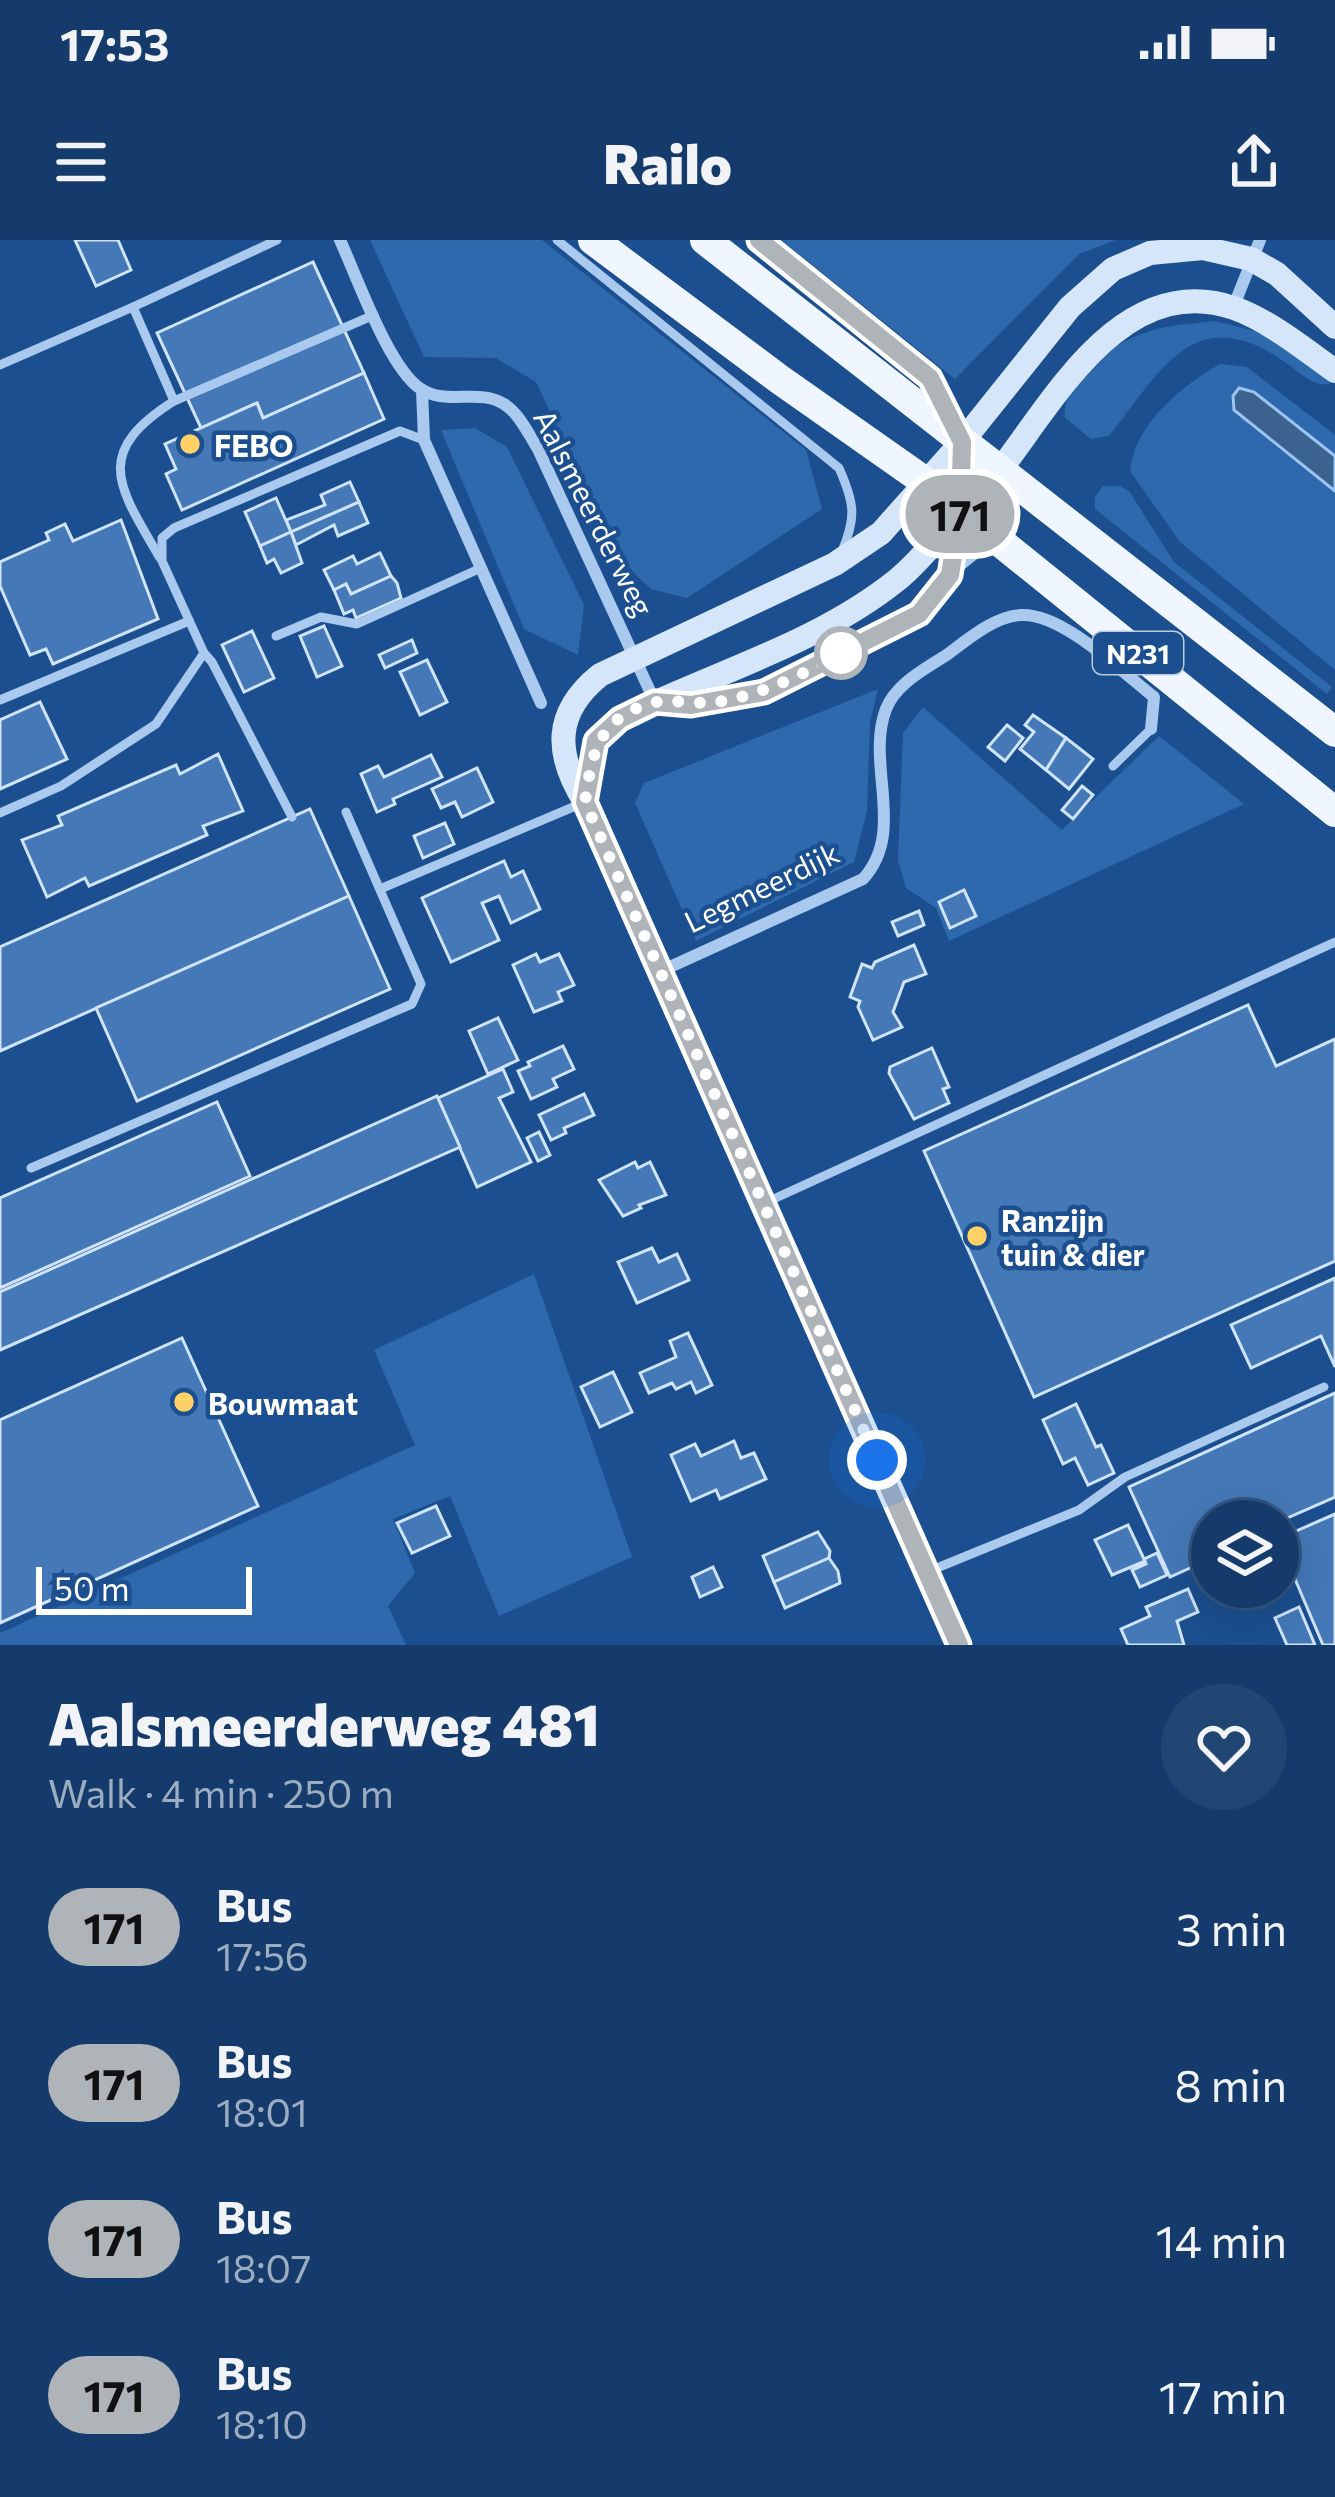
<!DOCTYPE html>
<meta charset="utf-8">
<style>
:root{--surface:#143b6b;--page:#214673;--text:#f1f3f6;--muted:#9dadc1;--line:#33557e}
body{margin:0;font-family:Commissioner,sans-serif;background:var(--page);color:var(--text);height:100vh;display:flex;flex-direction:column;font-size:45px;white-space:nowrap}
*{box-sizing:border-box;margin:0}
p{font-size:39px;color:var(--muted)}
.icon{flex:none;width:66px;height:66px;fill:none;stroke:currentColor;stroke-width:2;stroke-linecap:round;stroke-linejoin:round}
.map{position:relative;height:1405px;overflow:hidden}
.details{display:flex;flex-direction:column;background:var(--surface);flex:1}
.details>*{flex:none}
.badge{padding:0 24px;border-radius:39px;font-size:42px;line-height:78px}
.buttons{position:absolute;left:1191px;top:1260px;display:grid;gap:24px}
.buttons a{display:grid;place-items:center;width:108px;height:108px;border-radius:50%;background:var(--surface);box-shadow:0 12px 48px #0002,0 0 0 3px var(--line);font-size:60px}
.scale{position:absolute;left:36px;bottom:30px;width:216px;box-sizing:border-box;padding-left:12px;border:6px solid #fff;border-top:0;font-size:33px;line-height:42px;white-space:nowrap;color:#fff;-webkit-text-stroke:9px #1b4f8f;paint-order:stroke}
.you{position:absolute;width:60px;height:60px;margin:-30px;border:9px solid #fff;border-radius:50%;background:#1a73e8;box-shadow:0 0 0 18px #1a73e833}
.map>.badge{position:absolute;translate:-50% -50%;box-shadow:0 0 0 6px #fff}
.round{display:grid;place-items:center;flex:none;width:126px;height:126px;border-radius:63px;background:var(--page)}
.headline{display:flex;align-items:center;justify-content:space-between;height:204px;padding:0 48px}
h1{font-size:57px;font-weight:800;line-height:90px}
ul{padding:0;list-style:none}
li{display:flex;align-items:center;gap:36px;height:156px;padding:0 48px}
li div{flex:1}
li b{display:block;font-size:45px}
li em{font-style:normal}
li .badge{min-width:132px;font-weight:700;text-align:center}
.status{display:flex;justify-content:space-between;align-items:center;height:84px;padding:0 60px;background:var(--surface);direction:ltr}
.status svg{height:33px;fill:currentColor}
header{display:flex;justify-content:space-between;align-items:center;height:156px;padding:0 48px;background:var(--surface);font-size:54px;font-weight:800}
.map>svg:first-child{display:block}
.green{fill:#2e69ad}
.water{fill:#3c6290;stroke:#9cc4f0;stroke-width:3}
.building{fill:#4478b7;stroke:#cfe3fa;stroke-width:3}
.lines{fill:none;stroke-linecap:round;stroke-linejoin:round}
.lane{stroke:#a9c9ee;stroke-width:9}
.street{stroke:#a9c9ee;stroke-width:12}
.secondary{stroke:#d6e6fa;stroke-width:24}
.primary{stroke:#f0f6ff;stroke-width:30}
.line-casing{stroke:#fff;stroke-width:27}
.line{stroke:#afb4b9;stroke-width:18}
.walk{stroke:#fff;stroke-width:12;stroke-dasharray:0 21.6}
.poi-dot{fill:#ffd166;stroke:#1b4f8f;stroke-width:4.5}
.stop-dot{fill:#fff;stroke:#afb4b9;stroke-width:6}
.labels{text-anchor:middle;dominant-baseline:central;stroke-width:9;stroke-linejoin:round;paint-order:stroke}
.shield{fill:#1b4f8f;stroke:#bbcadd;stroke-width:3}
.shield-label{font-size:27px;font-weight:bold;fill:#fff}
.poi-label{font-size:30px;font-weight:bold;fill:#fff;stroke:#1b4f8f;text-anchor:start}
.street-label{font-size:30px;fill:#fff;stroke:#1b4f8f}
</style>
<div class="status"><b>17:53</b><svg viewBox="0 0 49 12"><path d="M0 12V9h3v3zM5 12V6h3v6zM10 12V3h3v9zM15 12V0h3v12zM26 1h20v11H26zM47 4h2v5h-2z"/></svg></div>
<header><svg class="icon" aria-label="menu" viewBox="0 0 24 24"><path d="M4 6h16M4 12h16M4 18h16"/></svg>Railo<svg class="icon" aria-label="share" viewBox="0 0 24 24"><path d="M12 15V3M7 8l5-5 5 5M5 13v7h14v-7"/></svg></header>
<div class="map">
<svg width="1335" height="1405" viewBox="0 0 1335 1405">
<rect width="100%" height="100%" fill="#1b4f8f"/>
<!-- green -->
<g class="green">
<polygon points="370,0 542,0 806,210 822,269 687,358 651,349 619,319 536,142 496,118 424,117"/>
<polygon points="781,0 1116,0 1079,14 955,139"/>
<path d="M 1215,81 L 1267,94 L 1330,139 L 1330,144 C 1314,147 1302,134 1289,125 C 1196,57 1163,128 1109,196 L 1091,199 L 1065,178 C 1061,131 1126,94 1166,87 C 1182,84 1199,83 1215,81 Z"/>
<path d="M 1220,124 L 1247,127 L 1335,195 L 1335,216 L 1254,152 L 1248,184 L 1335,251 L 1335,430 L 1180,302 L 1130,231 C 1135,184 1180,147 1220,124 Z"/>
<polygon points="475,188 507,207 584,365 578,415 524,389 441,190"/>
<polygon points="1103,246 1120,246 1129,251 1174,322 1332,447 1327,454 1095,269 1095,257"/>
<polygon points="878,449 870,482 867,571 854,622 696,701 635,563 644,543"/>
<polygon points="923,467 1062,590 1159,496 1244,564 949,701 936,668 906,648 898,620 903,493"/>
<polygon points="534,1034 632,1317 499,1376 450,1256 393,1279 415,1333 388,1366 406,1405 0,1405 0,1393 415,1205 374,1110"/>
</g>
<!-- water -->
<polygon class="water" points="1239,148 1254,152 1335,216 1335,251 1234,170 1233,156"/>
<!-- building -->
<g class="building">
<polygon points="75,0 118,0 131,30 96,46"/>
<polygon points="313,22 364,133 263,178 257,163 201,188 157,93"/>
<polygon points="364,133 384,179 182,270 166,234 176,229 165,204 257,163 263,178"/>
<polygon points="350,242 359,262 291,292 286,280 325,265 321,255"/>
<polygon points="276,258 291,292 260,306 245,272"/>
<polygon points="359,262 368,283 338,296 334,285 296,305 291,292"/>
<polygon points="121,280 158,379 53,424 46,409 30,415 0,346 0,322 49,300 46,293 65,284 73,301"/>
<polygon points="291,292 302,323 281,333 274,319 267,323 260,306"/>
<polygon points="380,313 391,336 351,354 346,344 334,350 324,330 353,316 357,324"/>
<polygon points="391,336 397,343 401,358 356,378 353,370 344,374 334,350 346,344 351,354"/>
<polygon points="324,386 342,426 317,437 300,396"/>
<polygon points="252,391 274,438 244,452 222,405"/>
<polygon points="412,400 417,413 385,428 379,415"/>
<polygon points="427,420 447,462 420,475 400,432"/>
<polygon points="40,462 67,519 0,549 0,480"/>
<polygon points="1033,475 1066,498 1046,530 1020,509 1034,492 1025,485"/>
<polygon points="1007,485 1023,498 1005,521 988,507"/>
<polygon points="1066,498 1093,519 1069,549 1046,530"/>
<polygon points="218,514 243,571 203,586 207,595 89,646 85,638 47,657 22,600 62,585 58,576 176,525 180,534"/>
<polygon points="431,515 442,537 393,559 395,564 377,572 361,534 378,526 384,537"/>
<polygon points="477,528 493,562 462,577 455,562 441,568 432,549"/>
<polygon points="1082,546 1093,555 1073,579 1062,570"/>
<polygon points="310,569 349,656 0,811 0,707"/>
<polygon points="445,583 454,604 423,618 414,596"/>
<polygon points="504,621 511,637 523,631 540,669 511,683 499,656 482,663 499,700 451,722 422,658"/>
<polygon points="964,650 976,676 950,688 939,662"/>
<polygon points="349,656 390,749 137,861 96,768"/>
<polygon points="919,671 924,685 898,696 892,682"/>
<polygon points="914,705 926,734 904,742 893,772 902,787 873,800 858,767 860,761 850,757 862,724 872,728 875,722"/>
<polygon points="536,714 540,722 559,714 574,745 558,752 562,761 534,772 513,725"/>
<polygon points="1248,765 1276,826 1335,799 1335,1021 1034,1157 924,911"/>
<polygon points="498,778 518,820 488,834 469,791"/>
<polygon points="563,806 574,829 553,839 557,847 531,859 518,831 530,826 528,822"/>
<polygon points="932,808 949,847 943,849 949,863 914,879 889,833 890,827"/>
<polygon points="503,829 513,852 499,858 531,922 477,947 438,858"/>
<polygon points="584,854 594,875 564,888 566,893 551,900 539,875"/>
<polygon points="437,856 460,907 0,1110 0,1052"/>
<polygon points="217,862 250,936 0,1048 0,958"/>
<polygon points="539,892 550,915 538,921 527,898"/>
<polygon points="635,922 638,928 650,922 666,955 639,965 641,968 623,976 599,940"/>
<polygon points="652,1008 659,1022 677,1014 689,1040 637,1063 618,1022"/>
<polygon points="1335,1038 1335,1127 1321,1096 1251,1128 1231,1085"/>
<polygon points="688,1093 712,1145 696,1153 691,1142 676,1149 672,1143 649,1153 640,1133 676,1117 670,1101"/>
<polygon points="182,1098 258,1266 0,1383 0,1180"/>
<polygon points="613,1132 632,1172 600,1187 581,1147"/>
<polygon points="1335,1153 1335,1257 1278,1282 1212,1281 1212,1318 1170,1337 1129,1247"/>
<polygon points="1076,1164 1096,1207 1101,1205 1114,1233 1088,1245 1075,1218 1063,1224 1043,1180"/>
<polygon points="734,1201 741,1218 754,1213 766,1239 720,1259 716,1250 691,1261 671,1215 695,1204 701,1216"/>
<polygon points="436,1266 450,1296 412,1313 397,1283"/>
<polygon points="1335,1274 1335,1405 1323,1405 1278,1299"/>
<polygon points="1128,1285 1144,1319 1157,1313 1167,1335 1140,1347 1132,1330 1146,1324 1145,1321 1112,1335 1095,1300"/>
<polygon points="818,1292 830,1311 829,1318 774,1342 763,1316"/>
<polygon points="829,1318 838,1331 840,1343 785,1368 774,1342"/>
<polygon points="713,1327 722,1347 700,1357 692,1337"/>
<polygon points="1188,1349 1198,1372 1177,1381 1184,1405 1128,1405 1121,1389 1150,1376 1146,1367"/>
<polygon points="1299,1367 1315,1405 1287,1405 1275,1378"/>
</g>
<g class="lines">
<!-- lane -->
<g class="lane">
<path d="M 557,0 L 839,228 C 854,262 857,277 842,311"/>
<polyline points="759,0 930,138 949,177"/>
<polyline points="0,125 133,67"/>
<polyline points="174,161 133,67 277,0"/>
<polyline points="961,258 962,209"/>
<path d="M 160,318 C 118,246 92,213 174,161 L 374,75"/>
<polyline points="950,335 958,287"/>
<polyline points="276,396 321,377 357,384 481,328"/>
<polyline points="0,460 189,381"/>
<polyline points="672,463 719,462 764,452 919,374 950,335 990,303"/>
<polyline points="1113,526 1151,489"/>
<polyline points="0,573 61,546 156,484 204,413"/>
<polyline points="292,577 212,422 204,413 162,321 162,298 174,288 400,191 424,200"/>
<polyline points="380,649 585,562"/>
<polyline points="31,928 412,764 421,744 346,572"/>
<polyline points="767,962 1335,702"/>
<polyline points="927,1332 1079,1270 1125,1237 1324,1147"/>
</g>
<!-- street -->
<g class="street">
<path d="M 340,0 C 357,37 389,129 421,149 C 446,166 479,148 504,164 C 519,173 529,195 538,209 L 655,462"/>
<polyline points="1233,68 1260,0"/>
<polyline points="422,150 424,200 541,463"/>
<path d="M 661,731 L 863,639 C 907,591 865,524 886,469 C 896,443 927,428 948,414 C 968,399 995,376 1021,375 C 1063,373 1122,432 1154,457 L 1151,489"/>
</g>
<!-- secondary -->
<g class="secondary">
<path d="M 585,562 L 596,501 L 620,479 C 712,433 816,405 897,340 C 918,323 936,300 954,280 C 970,262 989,246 1003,226 C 1057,155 1125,31 1234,68 C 1270,81 1304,109 1335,131"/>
<path d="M 959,1405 L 585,562 C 555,514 553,473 600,435 L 835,324 L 881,293 L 962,202 L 1070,67 L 1113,29 L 1150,13 L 1203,8 L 1251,19 L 1277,34 L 1335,87"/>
</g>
<!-- primary -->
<g class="primary">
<polyline points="593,0 779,139 927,243 1335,572"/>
<polyline points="705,0 1335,492"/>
</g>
</g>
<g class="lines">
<defs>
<polyline id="line" points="759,0 930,138 962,202 960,272 950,335 919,374 764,452 691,465 655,462 620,479 596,501 585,562 959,1405"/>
</defs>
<!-- line casing -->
<use href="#line" class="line-casing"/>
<!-- line -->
<use href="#line" class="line"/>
<!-- walk -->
<path class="walk" d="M 841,413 C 810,431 760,456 717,462 C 696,465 671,458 652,463 C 598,478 592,513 585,562 L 877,1220"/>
</g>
<!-- markers -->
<g class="poi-dot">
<circle cx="190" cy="204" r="12"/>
<circle cx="977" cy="996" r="12"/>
<circle cx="184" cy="1162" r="12"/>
</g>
<circle class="stop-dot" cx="841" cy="413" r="24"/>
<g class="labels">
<!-- shield labels -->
<rect class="shield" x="1093" y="392" width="90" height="42" rx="9"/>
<g class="shield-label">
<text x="1138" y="413">N231</text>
</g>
<!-- poi labels -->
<g class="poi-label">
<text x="214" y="204">FEBO</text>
<text x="1001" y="979">Ranzijn<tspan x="1001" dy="34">tuin &amp; dier</tspan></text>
<text x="208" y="1162">Bouwmaat</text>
</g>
<!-- street labels -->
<g class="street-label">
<text transform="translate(595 272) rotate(63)">Aalsmeerderweg</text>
<text transform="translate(761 646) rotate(-26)">Legmeerdijk</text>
</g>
</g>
</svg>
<div class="buttons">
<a><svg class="icon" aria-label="layers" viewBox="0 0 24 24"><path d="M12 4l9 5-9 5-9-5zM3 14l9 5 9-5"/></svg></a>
</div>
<div class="scale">50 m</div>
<div class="you" style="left:877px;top:1220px"></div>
<b class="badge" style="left:960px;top:274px;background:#afb4b9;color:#111">171</b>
</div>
<section class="details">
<div class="headline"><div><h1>Aalsmeerderweg 481</h1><p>Walk · 4 min · 250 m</p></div><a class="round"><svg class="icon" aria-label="heart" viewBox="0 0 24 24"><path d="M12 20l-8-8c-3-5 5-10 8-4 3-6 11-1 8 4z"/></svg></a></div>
<ul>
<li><span class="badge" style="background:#afb4b9;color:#111">171</span><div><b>Bus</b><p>17:56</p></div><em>3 min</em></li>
<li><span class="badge" style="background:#afb4b9;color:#111">171</span><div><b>Bus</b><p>18:01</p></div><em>8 min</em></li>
<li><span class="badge" style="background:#afb4b9;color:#111">171</span><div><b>Bus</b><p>18:07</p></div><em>14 min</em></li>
<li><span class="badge" style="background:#afb4b9;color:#111">171</span><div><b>Bus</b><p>18:10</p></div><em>17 min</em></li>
</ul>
</section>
